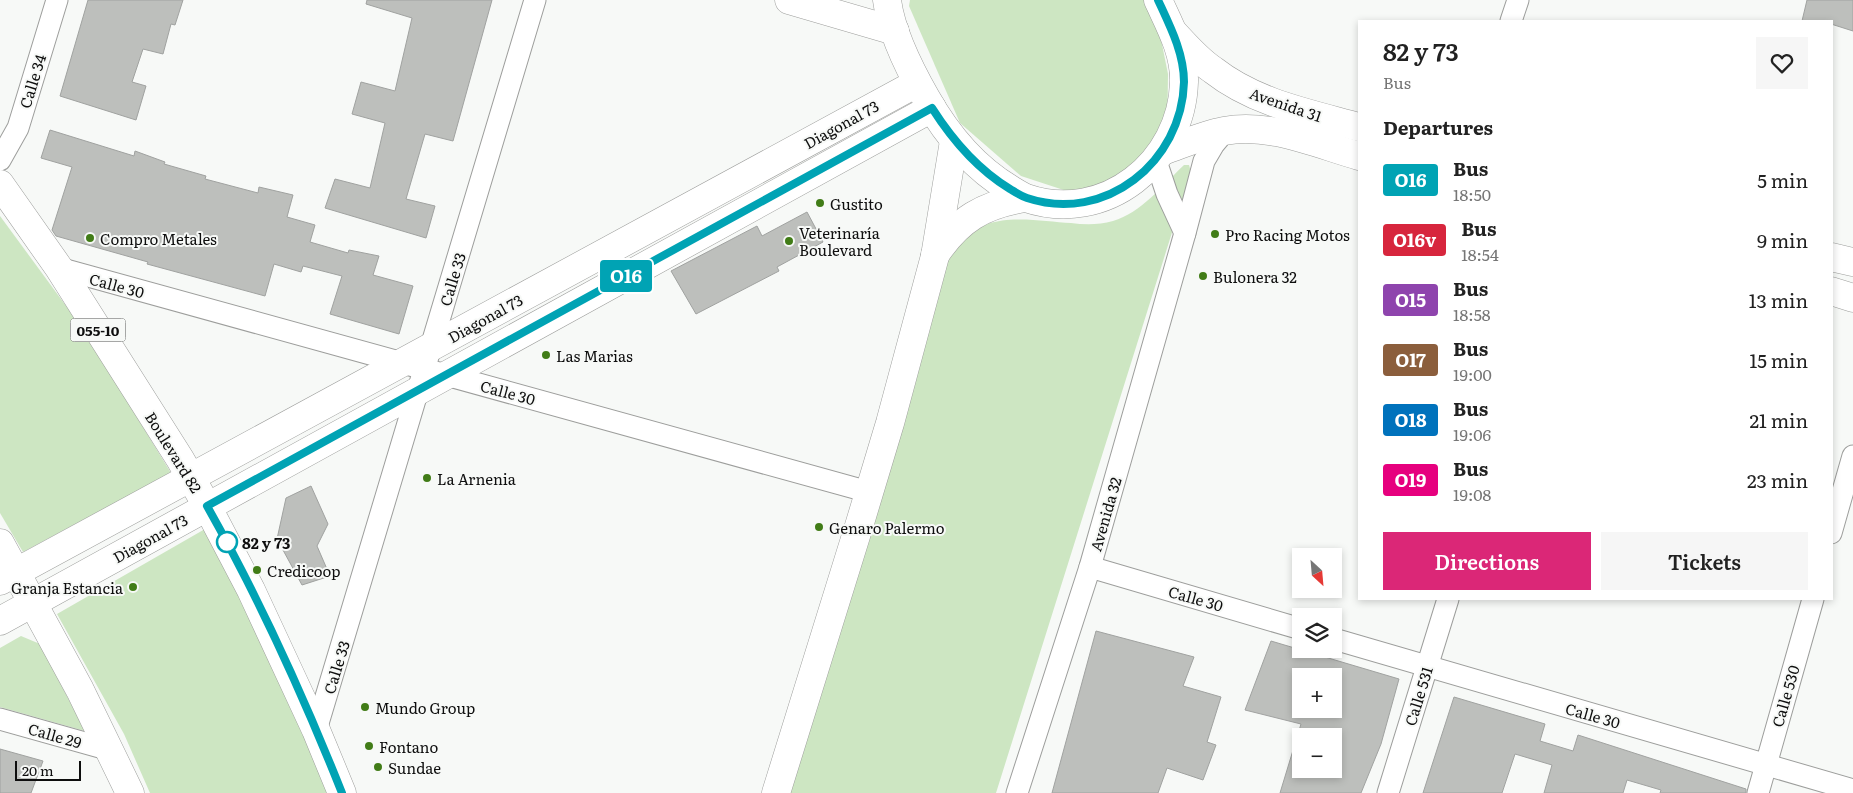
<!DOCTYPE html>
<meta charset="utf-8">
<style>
:root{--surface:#fff;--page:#f6f6f6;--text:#222;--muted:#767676;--accent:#db2777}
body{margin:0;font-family:Literata,serif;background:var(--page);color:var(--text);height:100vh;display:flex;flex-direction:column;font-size:19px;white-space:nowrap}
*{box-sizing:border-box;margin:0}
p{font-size:16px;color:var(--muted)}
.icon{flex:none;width:28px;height:28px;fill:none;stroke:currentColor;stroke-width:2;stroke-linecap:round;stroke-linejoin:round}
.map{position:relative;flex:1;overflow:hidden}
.panel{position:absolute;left:1358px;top:20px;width:475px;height:580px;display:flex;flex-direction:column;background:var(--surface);border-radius:0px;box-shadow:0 2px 8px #0003}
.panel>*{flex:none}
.badge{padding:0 10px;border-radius:4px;font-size:18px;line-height:32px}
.needle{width:32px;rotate:154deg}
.buttons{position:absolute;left:1292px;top:548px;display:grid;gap:10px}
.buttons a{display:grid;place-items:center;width:50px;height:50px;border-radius:0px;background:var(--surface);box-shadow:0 2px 8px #0003;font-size:25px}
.scale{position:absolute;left:15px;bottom:12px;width:66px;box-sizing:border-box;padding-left:5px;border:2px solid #0e0e0e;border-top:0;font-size:14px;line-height:18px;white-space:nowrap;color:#0e0e0e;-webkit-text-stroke:4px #f7f9f7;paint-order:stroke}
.map>.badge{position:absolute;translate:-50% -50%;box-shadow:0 0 0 2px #fff}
h2{padding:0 25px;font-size:19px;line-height:45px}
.round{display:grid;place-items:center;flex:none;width:52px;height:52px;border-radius:0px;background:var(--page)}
.overview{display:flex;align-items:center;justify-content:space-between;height:85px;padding:0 25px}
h1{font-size:24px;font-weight:600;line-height:38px}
.primary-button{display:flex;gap:10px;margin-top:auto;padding:10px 25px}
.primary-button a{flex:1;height:58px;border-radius:0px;background:var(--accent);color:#fff;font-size:20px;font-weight:600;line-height:58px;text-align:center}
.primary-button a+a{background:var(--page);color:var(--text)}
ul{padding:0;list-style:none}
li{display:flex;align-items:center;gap:15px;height:60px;padding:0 25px}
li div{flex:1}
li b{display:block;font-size:19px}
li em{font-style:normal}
li .badge{min-width:55px;font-weight:700;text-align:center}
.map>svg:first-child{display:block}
.green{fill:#cde6c2}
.building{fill:#bdbfbc;stroke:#a0a2a0;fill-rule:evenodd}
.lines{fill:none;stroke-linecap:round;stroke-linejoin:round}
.minor-casing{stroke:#9d9e9c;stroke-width:23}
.tertiary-casing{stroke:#9d9e9c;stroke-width:29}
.secondary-casing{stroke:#9d9e9c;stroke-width:29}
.trunk-casing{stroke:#9d9e9c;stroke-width:29}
.minor{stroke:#fff;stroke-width:21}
.tertiary{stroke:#fff;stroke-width:28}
.secondary{stroke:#fff;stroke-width:28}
.trunk{stroke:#fff;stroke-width:28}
.line-casing{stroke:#fff;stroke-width:11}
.line{stroke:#00a3b4;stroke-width:8}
.poi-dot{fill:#417c17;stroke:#f7f9f7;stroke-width:2}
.stop-dot{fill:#fff;stroke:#00a3b4;stroke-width:2.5}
.labels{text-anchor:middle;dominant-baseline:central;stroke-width:4;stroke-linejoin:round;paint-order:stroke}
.shield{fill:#f7f9f7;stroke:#545454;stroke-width:1}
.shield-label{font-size:14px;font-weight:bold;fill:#0e0e0e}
.street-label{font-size:15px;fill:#0e0e0e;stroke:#f7f9f7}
.poi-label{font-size:15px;fill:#0e0e0e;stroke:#f7f9f7;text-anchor:start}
.stop-label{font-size:15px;font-weight:bold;fill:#0e0e0e;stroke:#f7f9f7;text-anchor:start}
</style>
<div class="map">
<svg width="1853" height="793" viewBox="0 0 1853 793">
<rect width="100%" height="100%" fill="#f7f9f7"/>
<!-- green -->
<g class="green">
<polygon points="910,0 1153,0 1168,74 1167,143 1133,178 1082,196 1021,176 960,123 909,6"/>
<path d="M 1184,165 L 1189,165 L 1191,172 L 996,793 L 790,793 L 945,265 C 950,257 955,247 962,240 C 989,210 1037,221 1071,223 C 1085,225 1099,225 1113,221 C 1141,213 1163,185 1184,165 Z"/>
<polygon points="0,216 83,329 171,473 23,552 0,513"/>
<polygon points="205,529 276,667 328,793 150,793 124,734 57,614"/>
<polygon points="21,636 40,644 85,731 0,707 0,648"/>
</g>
<!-- building -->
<g class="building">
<polygon points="88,0 183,0 175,25 171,24 163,54 143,49 132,82 146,86 136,120 60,96"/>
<polygon points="367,0 492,0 453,141 425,134 406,199 435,206 426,238 325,208 335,179 370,188 385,123 352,114 361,82 395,91 412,18 366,4"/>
<polygon points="1807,0 1853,0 1853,31 1831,24 1831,21 1802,21"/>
<polygon points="50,130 134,156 135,151 165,162 164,164 206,176 205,179 258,193 259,187 293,195 287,217 315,225 310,242 348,253 349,250 379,256 373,275 413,286 399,334 330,314 342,276 303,266 301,272 274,264 265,296 147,264 148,262 56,236 52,230 72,167 41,158"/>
<polygon points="807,212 823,242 777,267 779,271 696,314 671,271 757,226 762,236"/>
<polygon points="311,486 328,524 317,546 330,576 302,585 277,539 286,498"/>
<polygon points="1096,631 1194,657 1183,686 1221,697 1207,742 1216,745 1203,780 1167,768 1158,793 1052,793"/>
<path d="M 1271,641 L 1399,679 L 1381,744 L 1361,793 L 1280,793 L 1301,724 L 1245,710 ZM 1301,676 L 1334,676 L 1334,709 L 1301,709 ZM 1301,736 L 1334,736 L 1334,769 L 1301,769 Z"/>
<polygon points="1454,697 1545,724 1540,741 1573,751 1578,735 1746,789 1746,793 1660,793 1661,790 1627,780 1623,793 1544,793 1552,765 1515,754 1502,793 1423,793"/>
<polygon points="0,749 43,761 31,793 0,793"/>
</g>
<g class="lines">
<defs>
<g id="minor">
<polyline points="1511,21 1518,0"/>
<polyline points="0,160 18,128 57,0"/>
<polyline points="1156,161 1167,194 1185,233"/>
<polyline points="59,268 869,492"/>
<polyline points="1831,533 1853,456"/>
<polyline points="1090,567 1301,629"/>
<polyline points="1334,639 1853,790"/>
<polyline points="0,719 110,750"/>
<polyline points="316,730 535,0"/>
<polyline points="1017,793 1090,567 1185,233 1204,161 1214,144 1225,131"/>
<polyline points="1388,793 1448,599"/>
<polyline points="1758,793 1813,599"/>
</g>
<g id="tertiary">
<polyline points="789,0 895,31"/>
<path d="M 935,255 C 959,219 983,205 1025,198"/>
<polyline points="776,793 859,526 890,423 935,256 954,141"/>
</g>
<g id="secondary">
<path d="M 887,0 C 891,32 910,70 926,98 C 947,135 973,167 1010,189 C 1015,192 1021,196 1026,198 C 1105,225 1182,162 1184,82 C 1185,53 1170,26 1158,0"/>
<path d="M 1174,33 C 1186,46 1198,60 1213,70 C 1255,103 1308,113 1359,127"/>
<path d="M 1163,151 C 1183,144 1203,135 1224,131 C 1268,122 1317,144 1359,156"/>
<polyline points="1831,257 1853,262"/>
<polyline points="1831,291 1853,298"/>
<polyline points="0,581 917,83"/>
<polyline points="0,621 932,108"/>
</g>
<g id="trunk">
<polyline points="0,184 59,268 180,459 207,506 251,590 316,730 342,793"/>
<polyline points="0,543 80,690 130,793"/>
</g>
</defs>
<!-- minor casing -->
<use href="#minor" class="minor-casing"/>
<!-- tertiary casing -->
<use href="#tertiary" class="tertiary-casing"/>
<!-- secondary casing -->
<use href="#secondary" class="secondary-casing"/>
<!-- trunk casing -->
<use href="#trunk" class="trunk-casing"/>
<!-- minor -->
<use href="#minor" class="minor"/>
<!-- tertiary -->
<use href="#tertiary" class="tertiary"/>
<!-- secondary -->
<use href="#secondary" class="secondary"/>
<!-- trunk -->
<use href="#trunk" class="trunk"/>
</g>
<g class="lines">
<defs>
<path id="line" d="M 342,793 C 303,695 259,598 207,506 L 932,108 C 953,141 977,169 1010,189 C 1015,192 1021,196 1027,198 C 1105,224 1182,162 1184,82 C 1184,53 1170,26 1158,0"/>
</defs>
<!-- line casing -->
<use href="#line" class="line-casing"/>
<!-- line -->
<use href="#line" class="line"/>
</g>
<!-- markers -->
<g class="poi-dot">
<circle cx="820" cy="203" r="5"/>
<circle cx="1215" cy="234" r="5"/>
<circle cx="90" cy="238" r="5"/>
<circle cx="789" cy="241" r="5"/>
<circle cx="1203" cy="276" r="5"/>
<circle cx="546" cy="355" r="5"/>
<circle cx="427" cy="478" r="5"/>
<circle cx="819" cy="527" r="5"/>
<circle cx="257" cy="570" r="5"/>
<circle cx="133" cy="587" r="5"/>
<circle cx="365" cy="707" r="5"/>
<circle cx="369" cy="746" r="5"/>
<circle cx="378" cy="767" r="5"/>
</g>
<circle class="stop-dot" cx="227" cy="542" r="10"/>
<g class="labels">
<!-- shield labels -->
<rect class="shield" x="70.5" y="318.5" width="55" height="23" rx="4"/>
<g class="shield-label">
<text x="98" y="330">055-10</text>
</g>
<!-- street labels -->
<g class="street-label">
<text transform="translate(32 81) rotate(-73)">Calle 34</text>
<text transform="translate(1286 104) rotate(19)">Avenida 31</text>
<text transform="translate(841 124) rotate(-29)">Diagonal 73</text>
<text transform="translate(452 279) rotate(-73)">Calle 33</text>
<text transform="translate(117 285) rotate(15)">Calle 30</text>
<text transform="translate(485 318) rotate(-29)">Diagonal 73</text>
<text transform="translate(508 392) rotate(15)">Calle 30</text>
<text transform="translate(174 452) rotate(58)">Boulevard 82</text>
<text transform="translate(1105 514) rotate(-74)">Avenida 32</text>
<text transform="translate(150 538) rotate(-29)">Diagonal 73</text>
<text transform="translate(1196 598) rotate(16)">Calle 30</text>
<text transform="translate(336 667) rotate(-73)">Calle 33</text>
<text transform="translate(1418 696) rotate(-73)">Calle 531</text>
<text transform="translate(1785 696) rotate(-74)">Calle 530</text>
<text transform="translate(1593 715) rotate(16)">Calle 30</text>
<text transform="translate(55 735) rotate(16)">Calle 29</text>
</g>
<!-- poi labels -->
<g class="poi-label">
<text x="830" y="203">Gustito</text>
<text x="799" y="232">Veterinaría<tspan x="799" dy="17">Boulevard</tspan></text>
<text x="1225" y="234">Pro Racing Motos</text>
<text x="100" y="238">Compro Metales</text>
<text x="1213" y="276">Bulonera 32</text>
<text x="556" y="355">Las Marias</text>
<text x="437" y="478">La Arnenia</text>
<text x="829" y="527">Genaro Palermo</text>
<text x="267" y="570">Credicoop</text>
<text x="123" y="587" text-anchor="end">Granja Estancia</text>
<text x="375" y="707">Mundo Group</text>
<text x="379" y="746">Fontano</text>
<text x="388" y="767">Sundae</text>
</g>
<!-- stop labels -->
<g class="stop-label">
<text x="242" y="542">82 y 73</text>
</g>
</g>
</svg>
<div class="buttons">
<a><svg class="needle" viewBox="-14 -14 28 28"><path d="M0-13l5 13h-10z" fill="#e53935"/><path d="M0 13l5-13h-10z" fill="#767676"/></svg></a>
<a><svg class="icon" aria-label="layers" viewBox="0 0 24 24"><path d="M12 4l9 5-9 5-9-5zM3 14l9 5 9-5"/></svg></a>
<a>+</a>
<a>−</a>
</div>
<div class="scale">20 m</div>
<b class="badge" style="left:626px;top:276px;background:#00a3b4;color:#fff">O16</b>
<section class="panel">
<div class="overview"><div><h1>82 y 73</h1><p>Bus</p></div><a class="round"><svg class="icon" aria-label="heart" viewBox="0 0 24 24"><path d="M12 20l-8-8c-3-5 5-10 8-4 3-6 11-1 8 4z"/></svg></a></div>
<h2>Departures</h2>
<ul>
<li><span class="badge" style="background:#00a3b4;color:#fff">O16</span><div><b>Bus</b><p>18:50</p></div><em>5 min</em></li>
<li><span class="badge" style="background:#d7263d;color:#fff">O16v</span><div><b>Bus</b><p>18:54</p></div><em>9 min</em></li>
<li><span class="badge" style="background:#8e44ad;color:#fff">O15</span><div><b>Bus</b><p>18:58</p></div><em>13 min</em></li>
<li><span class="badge" style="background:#8b5e3c;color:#fff">O17</span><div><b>Bus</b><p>19:00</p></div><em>15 min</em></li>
<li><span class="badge" style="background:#0072bc;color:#fff">O18</span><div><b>Bus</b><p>19:06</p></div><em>21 min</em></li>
<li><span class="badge" style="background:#e6007e;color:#fff">O19</span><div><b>Bus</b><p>19:08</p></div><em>23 min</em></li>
</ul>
<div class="primary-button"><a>Directions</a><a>Tickets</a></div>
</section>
</div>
